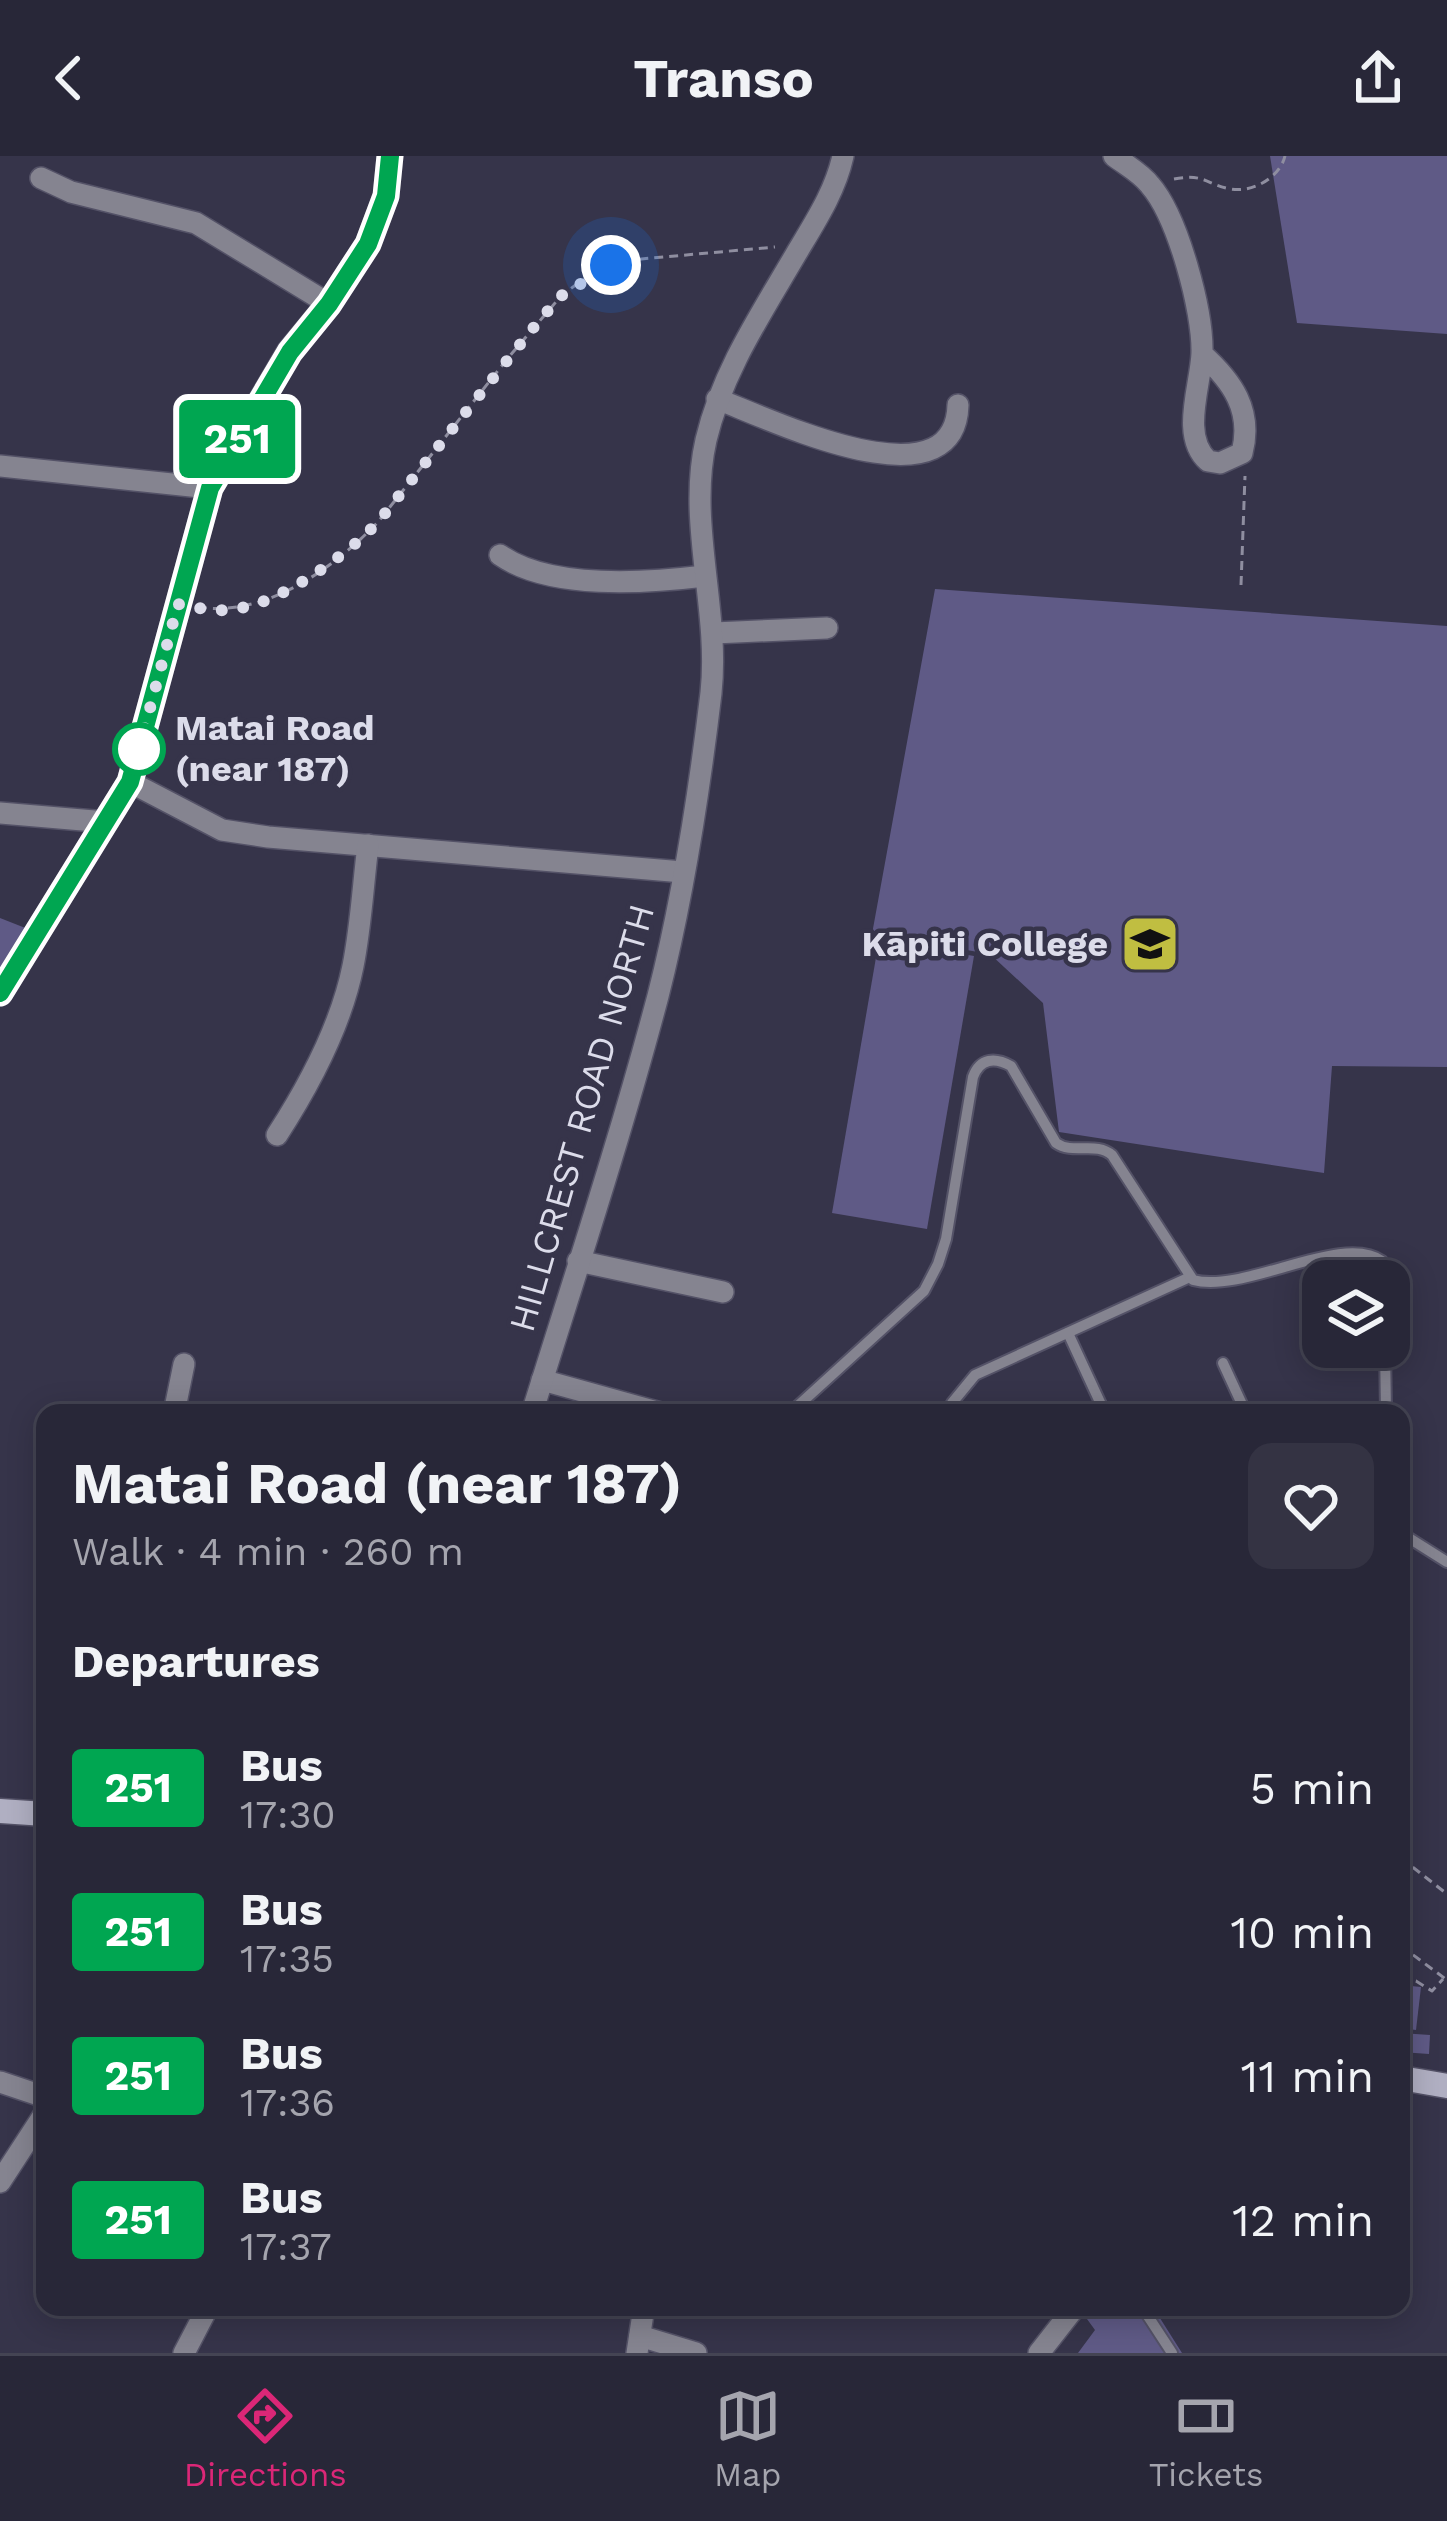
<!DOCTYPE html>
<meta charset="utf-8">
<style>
:root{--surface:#282738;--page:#343343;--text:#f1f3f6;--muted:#a5a5ae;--line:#444453;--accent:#db2777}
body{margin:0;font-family:"Work Sans",sans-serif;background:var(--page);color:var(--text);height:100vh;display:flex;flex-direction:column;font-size:45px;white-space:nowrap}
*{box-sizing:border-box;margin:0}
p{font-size:39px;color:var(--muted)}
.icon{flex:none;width:66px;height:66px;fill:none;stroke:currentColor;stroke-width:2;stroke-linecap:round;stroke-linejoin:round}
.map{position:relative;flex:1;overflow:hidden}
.sheet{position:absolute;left:36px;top:1248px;width:1374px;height:912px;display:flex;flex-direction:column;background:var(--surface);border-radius:24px;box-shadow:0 6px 30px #0003,0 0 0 3px var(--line)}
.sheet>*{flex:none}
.badge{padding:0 24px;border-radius:9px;font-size:42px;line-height:78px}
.tools{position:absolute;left:1302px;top:1104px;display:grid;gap:24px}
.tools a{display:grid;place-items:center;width:108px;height:108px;border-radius:24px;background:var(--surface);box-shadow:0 6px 30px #0003,0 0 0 3px var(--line);font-size:60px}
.you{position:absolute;width:60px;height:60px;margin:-30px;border:9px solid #fff;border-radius:50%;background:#1a73e8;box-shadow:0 0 0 18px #1a73e833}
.map>.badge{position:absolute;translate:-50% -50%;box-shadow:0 0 0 6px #fff}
h2{padding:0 36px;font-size:45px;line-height:108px}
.round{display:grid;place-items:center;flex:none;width:126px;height:126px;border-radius:24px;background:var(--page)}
.headline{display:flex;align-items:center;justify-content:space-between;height:204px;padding:0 36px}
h1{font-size:57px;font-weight:700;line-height:90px}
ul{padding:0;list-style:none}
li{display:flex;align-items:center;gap:36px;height:144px;padding:0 36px}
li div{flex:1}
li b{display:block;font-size:45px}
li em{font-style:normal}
li .badge{min-width:132px;font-weight:700;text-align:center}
header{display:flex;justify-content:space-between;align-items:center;height:156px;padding:0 36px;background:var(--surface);font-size:54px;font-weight:700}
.menu{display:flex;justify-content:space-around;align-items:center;height:168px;border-top:3px solid var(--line);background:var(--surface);font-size:33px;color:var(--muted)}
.menu a{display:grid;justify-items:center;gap:6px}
.menu .on{color:var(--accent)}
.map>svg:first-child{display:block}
.green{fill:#5f5a86}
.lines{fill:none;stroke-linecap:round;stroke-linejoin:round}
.lane-casing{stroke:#545267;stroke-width:14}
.street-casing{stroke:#545267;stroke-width:24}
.secondary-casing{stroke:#545267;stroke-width:27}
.path{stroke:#8f8ea0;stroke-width:3;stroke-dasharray:9 6;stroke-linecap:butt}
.lane{stroke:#858490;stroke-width:10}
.street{stroke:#858490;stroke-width:21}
.secondary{stroke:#b0afc2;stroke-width:24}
.line-casing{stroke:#fff;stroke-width:27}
.line{stroke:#00a651;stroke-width:18}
.walk{stroke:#dcdcea;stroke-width:12;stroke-dasharray:0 21.6}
.stop-dot{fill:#fff;stroke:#00a651;stroke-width:6}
.labels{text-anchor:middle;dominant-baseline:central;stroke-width:9;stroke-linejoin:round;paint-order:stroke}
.stop-label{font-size:36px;font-weight:bold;fill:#dcdcea;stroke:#36344a;text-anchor:start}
.poi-label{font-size:36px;font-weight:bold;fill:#dcdcea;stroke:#36344a;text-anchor:end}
.street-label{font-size:36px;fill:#dcdcea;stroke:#36344a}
</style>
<header><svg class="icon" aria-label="back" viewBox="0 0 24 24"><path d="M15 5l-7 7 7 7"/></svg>Transo<svg class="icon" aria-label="share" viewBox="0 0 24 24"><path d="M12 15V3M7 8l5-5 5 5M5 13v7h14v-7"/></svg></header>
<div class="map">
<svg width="1447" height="2197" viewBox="0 0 1447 2197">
<rect width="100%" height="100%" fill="#36344a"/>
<!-- green -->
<g class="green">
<polygon points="1270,0 1447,0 1447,178 1297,167"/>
<polygon points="935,433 1447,470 1447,911 1332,910 1324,1017 1059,976 1043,847 990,798 872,778"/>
<polygon points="0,762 33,775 0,827"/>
<polygon points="879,784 974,800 927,1073 832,1057"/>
<polygon points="1401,1829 1421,1831 1416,1874 1401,1872"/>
<polygon points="1401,1877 1430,1879 1429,1898 1401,1896"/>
<polygon points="1100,2151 1153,2151 1182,2197 1078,2197 1095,2174 1087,2163"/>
</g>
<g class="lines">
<defs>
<g id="lane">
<polyline points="1313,1105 1314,1144"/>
<polyline points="1068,1177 1105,1257"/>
<polyline points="1385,1191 1386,1257"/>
<polyline points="1223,1207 1246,1257"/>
<polyline points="952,1247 975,1219 1190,1121"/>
<path d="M 790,1257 L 924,1135 L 938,1108 L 946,1083 L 973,921 C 980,902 995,901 1011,910 L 1056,987 C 1073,999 1096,985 1112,999 L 1193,1124 C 1245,1138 1342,1076 1382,1105 L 1386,1125"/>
<polyline points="1401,1377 1447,1406"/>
<polyline points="1142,2151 1172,2197"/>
</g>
<g id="street">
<path d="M 1114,0 C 1126,9 1141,17 1150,29 C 1178,61 1203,155 1202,197 C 1201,229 1180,280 1208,305 L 1220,307 L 1242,297 C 1253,254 1232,225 1202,198"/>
<polyline points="41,22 71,36 196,67 329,148"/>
<path d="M 717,243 C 768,262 955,354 958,249"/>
<polyline points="0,310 210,332"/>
<path d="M 500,399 C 550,434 646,427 705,420"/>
<polyline points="714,477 827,472"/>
<polyline points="130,626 222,674 268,681 683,716"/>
<polyline points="0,657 106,666"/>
<path d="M 277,979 C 310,928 341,870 353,810 C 361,770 363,729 368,689"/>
<polyline points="578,1105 723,1136"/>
<polyline points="542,1224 661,1257"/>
<polyline points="174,1257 184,1208"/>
<path d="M 532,1257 C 575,1119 621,980 658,840 C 683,742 699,638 711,537 C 720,453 687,367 706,284 C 722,216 761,158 796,98 C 815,66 835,36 843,0"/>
<polyline points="0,1926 45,1941"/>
<polyline points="0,2026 45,1957"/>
<polyline points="640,2180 696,2197"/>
<polyline points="184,2197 208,2151"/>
<polyline points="637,2197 644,2151"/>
<polyline points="1039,2197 1075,2151"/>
</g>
<g id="secondary">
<polyline points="0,837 130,626 210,332 289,196 329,148 368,88 386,40 390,0"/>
<polyline points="0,1655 45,1658"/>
<polyline points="1401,1922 1447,1930"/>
</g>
</defs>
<!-- lane casing -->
<use href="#lane" class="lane-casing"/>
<!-- street casing -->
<use href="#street" class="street-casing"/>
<!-- secondary casing -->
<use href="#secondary" class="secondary-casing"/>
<!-- path -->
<g class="path">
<path d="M 1174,23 C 1206,17 1206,29 1231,33 C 1253,37 1280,21 1285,0"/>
<polyline points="1241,429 1245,320"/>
<path d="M 198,451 C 265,462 334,412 378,366 L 508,202 L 561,140 L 581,125 L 630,104 L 775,91"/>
<polyline points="1401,1702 1447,1738"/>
<polyline points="1401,1790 1447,1824"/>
<polyline points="1401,1823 1416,1825 1432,1835 1443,1823"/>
</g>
<!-- lane -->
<use href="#lane" class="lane"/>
<!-- street -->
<use href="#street" class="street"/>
<!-- secondary -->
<use href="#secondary" class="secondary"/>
</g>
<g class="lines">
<defs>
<polyline id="line" points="0,837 130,626 210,332 290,196 329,148 368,88 386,40 390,0"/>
</defs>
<!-- line casing -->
<use href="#line" class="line-casing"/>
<!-- line -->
<use href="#line" class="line"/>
<!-- walk -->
<path class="walk" d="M 139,593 L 178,448 C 193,451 210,455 225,454 C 274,453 346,400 378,366 L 538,166 L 561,140 L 611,109"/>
</g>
<!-- icons -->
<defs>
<symbol id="school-square" viewBox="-11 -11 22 22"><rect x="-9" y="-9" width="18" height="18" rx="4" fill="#c0be41" stroke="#36344a"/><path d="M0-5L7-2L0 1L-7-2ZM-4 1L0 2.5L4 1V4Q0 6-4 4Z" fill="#111"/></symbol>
</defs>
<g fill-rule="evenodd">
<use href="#school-square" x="1117" y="755" width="66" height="66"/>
</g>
<!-- markers -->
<circle class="stop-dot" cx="139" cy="593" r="24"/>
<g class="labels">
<!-- stop labels -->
<g class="stop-label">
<text x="175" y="572">Matai Road<tspan x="175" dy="41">(near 187)</tspan></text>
</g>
<!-- poi labels -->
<g class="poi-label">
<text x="1108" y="788">Kāpiti College</text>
</g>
<!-- street labels -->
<g class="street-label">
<text transform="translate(582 962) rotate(-74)">HILLCREST ROAD NORTH</text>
</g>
</g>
</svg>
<div class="tools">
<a><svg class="icon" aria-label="layers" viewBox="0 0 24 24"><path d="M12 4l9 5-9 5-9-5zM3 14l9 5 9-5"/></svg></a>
</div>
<div class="you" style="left:611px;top:109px"></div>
<b class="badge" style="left:237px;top:283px;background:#00a651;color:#fff">251</b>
<section class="sheet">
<div class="headline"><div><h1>Matai Road (near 187)</h1><p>Walk · 4 min · 260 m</p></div><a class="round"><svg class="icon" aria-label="heart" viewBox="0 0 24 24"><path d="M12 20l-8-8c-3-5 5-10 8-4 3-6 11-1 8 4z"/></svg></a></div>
<h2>Departures</h2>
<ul>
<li><span class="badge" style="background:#00a651;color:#fff">251</span><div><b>Bus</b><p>17:30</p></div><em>5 min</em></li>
<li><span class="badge" style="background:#00a651;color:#fff">251</span><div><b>Bus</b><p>17:35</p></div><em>10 min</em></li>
<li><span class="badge" style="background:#00a651;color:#fff">251</span><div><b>Bus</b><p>17:36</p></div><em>11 min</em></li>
<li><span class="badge" style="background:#00a651;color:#fff">251</span><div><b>Bus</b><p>17:37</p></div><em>12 min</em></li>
</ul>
</section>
</div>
<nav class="menu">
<a class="on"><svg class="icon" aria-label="directions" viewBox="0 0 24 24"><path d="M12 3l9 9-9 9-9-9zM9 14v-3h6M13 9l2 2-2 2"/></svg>Directions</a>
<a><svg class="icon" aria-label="map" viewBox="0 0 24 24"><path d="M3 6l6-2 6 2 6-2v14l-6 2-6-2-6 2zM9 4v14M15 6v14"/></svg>Map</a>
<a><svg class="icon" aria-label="tickets" viewBox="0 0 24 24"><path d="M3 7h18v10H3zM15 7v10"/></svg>Tickets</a>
</nav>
